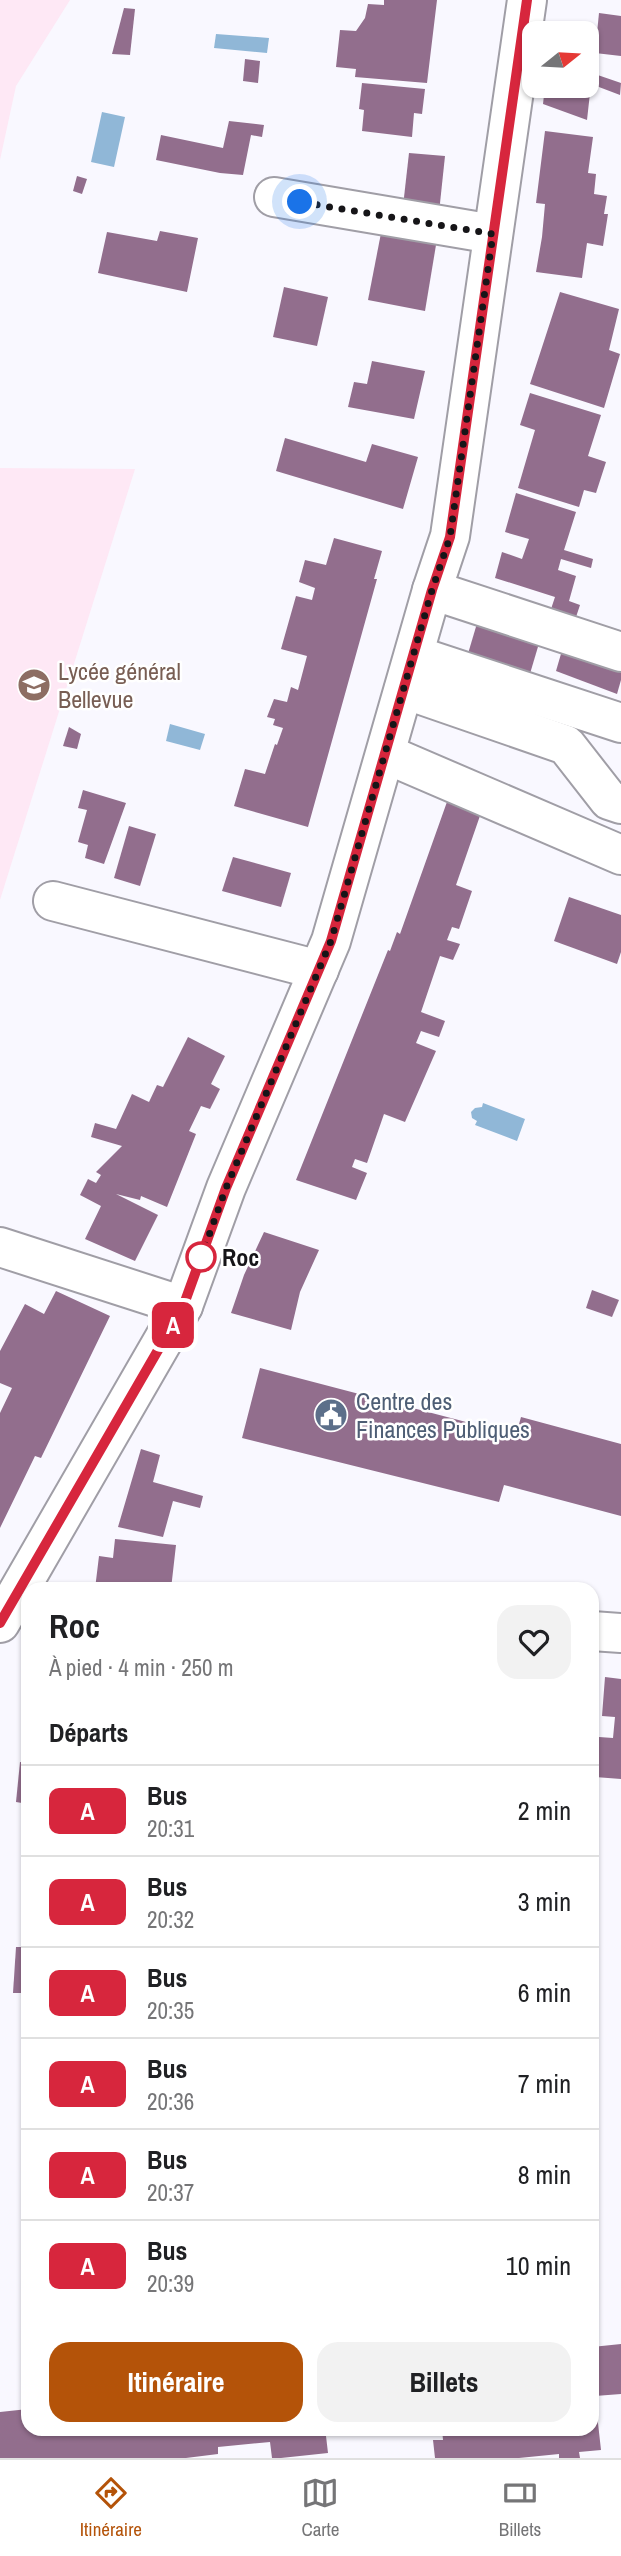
<!DOCTYPE html>
<html lang="fr">
<meta charset="utf-8">
<style>
:root{--surface:#fff;--page:#f2f2f2;--text:#202124;--muted:#757577;--line:#e0e0e0;--accent:#b45309}
body{margin:0;font-family:"Archivo Narrow",sans-serif;background:var(--page);color:var(--text);height:100vh;display:flex;flex-direction:column;font-size:26px;white-space:nowrap}
*{box-sizing:border-box;margin:0}
p{font-size:23px;color:var(--muted)}
.icon{flex:none;width:38px;height:38px;fill:none;stroke:currentColor;stroke-width:2;stroke-linecap:round;stroke-linejoin:round}
.map{position:relative;flex:1;overflow:hidden}
.sheet{position:absolute;left:21px;top:1582px;width:578px;height:854px;display:flex;flex-direction:column;background:var(--surface);border-radius:21px;box-shadow:0 2px 5px #0004}
.sheet>*{flex:none}
.badge{padding:0 14px;border-radius:10px;font-size:24px;line-height:46px}
.needle{width:46px;rotate:72deg}
.fabs{position:absolute;left:522px;top:21px;display:grid;gap:14px}
.fabs a{display:grid;place-items:center;width:77px;height:77px;border-radius:14px;background:var(--surface);box-shadow:0 2px 5px #0004;font-size:35px}
.you{position:absolute;width:35px;height:35px;margin:-18px;border:5px solid #fff;border-radius:50%;background:#1a73e8;box-shadow:0 0 0 10px #1a73e833}
.map>.badge{position:absolute;translate:-50% -50%;box-shadow:0 0 0 4px #fff}
h2{padding:0 28px;font-size:26px;line-height:63px}
.round{display:grid;place-items:center;flex:none;width:74px;height:74px;border-radius:21px;background:var(--page)}
.headline{display:flex;align-items:center;justify-content:space-between;height:119px;padding:0 28px}
h1{font-size:33px;font-weight:800;line-height:52px}
.action{display:flex;gap:14px;margin-top:auto;padding:14px 28px}
.action a{flex:1;height:80px;border-radius:21px;background:var(--accent);color:#fff;font-size:28px;font-weight:800;line-height:80px;text-align:center}
.action a+a{background:var(--page);color:var(--text)}
ul{padding:0;list-style:none}
li{display:flex;align-items:center;gap:21px;height:91px;padding:0 28px;border-top:2px solid var(--line)}
li div{flex:1}
li b{display:block;font-size:26px}
li em{font-style:normal}
li .badge{min-width:77px;font-weight:700;text-align:center}
.menu{display:flex;justify-content:space-around;align-items:center;height:98px;border-top:2px solid var(--line);background:var(--surface);font-size:19px;color:var(--muted)}
.menu a{display:grid;justify-items:center;gap:4px}
.menu .current{color:var(--accent)}
.map>svg:first-child{display:block}
.education{fill:#fee8f5}
.water{fill:#90b7d7}
.building{fill:#926e8d}
.lines{fill:none;stroke-linecap:round;stroke-linejoin:round}
.minor-casing{stroke:#a09ea6;stroke-width:42}
.minor{stroke:#fff;stroke-width:38}
.line-casing{stroke:#fff;stroke-width:16}
.line{stroke:#d7263d;stroke-width:10}
.walk{stroke:#161518;stroke-width:7;stroke-dasharray:0 12.6}
.stop-dot{fill:#fff;stroke:#d7263d;stroke-width:3.5}
.labels{text-anchor:middle;dominant-baseline:central;stroke-width:5;stroke-linejoin:round;paint-order:stroke}
.education-label{font-size:24px;fill:#785e54;stroke:#fff;text-anchor:start}
.stop-label{font-size:24px;font-weight:bold;fill:#161518;stroke:#fff;text-anchor:start}
.service-label{font-size:24px;fill:#4e5e75;stroke:#fff;text-anchor:start}
</style>
<div class="map">
<svg width="621" height="2458" viewBox="0 0 621 2458">
<rect width="100%" height="100%" fill="#f9f8ff"/>
<!-- education -->
<g class="education">
<polygon points="0,0 70,0 16,86 0,160"/>
<polygon points="0,468 135,469 0,900"/>
</g>
<!-- water -->
<g class="water">
<polygon points="216,34 269,38 267,53 214,48"/>
<polygon points="102,112 125,117 114,167 91,162"/>
<polygon points="170,724 205,734 200,750 166,741"/>
<polygon points="483,1103 525,1119 517,1141 475,1125 477,1121 472,1118 471,1112 475,1108 482,1107"/>
</g>
<!-- building -->
<g class="building">
<polygon points="384,0 437,0 427,83 355,77 356,69 336,67 340,30 356,31 365,18 368,4 384,5"/>
<polygon points="124,8 135,9 130,55 112,54"/>
<polygon points="599,13 621,16 621,56 595,53"/>
<polygon points="245,59 260,61 258,83 243,81"/>
<polygon points="586,71 621,83 620,95 591,84 587,120 543,104 545,86 586,86"/>
<polygon points="362,83 425,89 422,114 414,113 412,137 362,131 364,110 359,109"/>
<polygon points="229,121 264,125 262,137 251,135 243,175 220,173 156,160 161,135 223,148"/>
<polygon points="545,131 593,137 588,173 596,174 594,194 607,196 604,214 608,214 603,246 587,243 582,278 536,272 542,237 545,204 536,203"/>
<polygon points="409,153 445,156 438,222 402,215"/>
<polygon points="77,176 87,179 82,194 73,191"/>
<polygon points="382,228 437,239 425,311 368,300"/>
<polygon points="160,231 198,238 187,292 98,273 107,232 157,241"/>
<polygon points="284,287 328,297 317,346 273,337"/>
<polygon points="560,292 619,309 609,350 620,354 604,408 530,384"/>
<polygon points="372,361 425,371 414,419 348,407 354,382 367,384"/>
<polygon points="530,393 601,415 588,456 606,462 596,493 584,490 579,507 518,488 535,430 520,425"/>
<polygon points="285,438 366,462 372,444 418,457 403,509 276,471"/>
<polygon points="516,493 576,512 564,550 593,559 591,568 561,559 558,570 576,576 569,601 580,605 574,623 549,615 555,597 495,578 502,552 522,559 529,539 505,532"/>
<polygon points="334,538 382,551 374,579 377,579 308,827 234,806 245,769 265,774 275,744 277,745 283,728 273,725 275,719 267,717 274,699 287,702 291,687 298,690 307,656 281,649 296,596 312,600 315,588 299,582 305,560 326,565"/>
<polygon points="478,620 540,640 529,677 467,657"/>
<polygon points="563,647 621,666 621,680 617,694 556,671"/>
<polygon points="69,727 81,734 77,749 63,746"/>
<polygon points="83,790 126,803 104,864 85,858 88,845 78,842 87,810 78,808"/>
<polygon points="448,799 482,810 456,885 472,891 459,929 452,927 447,940 460,944 453,960 440,956 421,1012 445,1021 439,1037 421,1031 416,1043 436,1051 405,1122 384,1114 367,1163 355,1159 352,1167 367,1173 356,1200 296,1180 388,950 390,951 397,932 400,934"/>
<polygon points="129,826 156,834 140,886 114,878"/>
<polygon points="233,857 291,873 281,907 222,891"/>
<polygon points="569,897 621,915 621,952 617,964 554,941"/>
<polygon points="188,1037 225,1056 211,1084 220,1089 210,1109 201,1106 189,1131 196,1134 167,1207 141,1196 140,1200 116,1194 158,1215 135,1261 85,1239 101,1206 80,1195 88,1179 96,1183 101,1175 96,1172 122,1146 91,1137 95,1123 116,1129 132,1094 149,1102 157,1085 163,1087"/>
<polygon points="264,1232 319,1250 300,1292 291,1330 231,1313 244,1275"/>
<polygon points="592,1290 619,1300 612,1317 586,1308"/>
<polygon points="56,1291 110,1316 41,1458 35,1456 0,1528 0,1413 12,1388 0,1383 0,1351 25,1304 44,1314"/>
<polygon points="260,1368 516,1435 521,1417 621,1444 621,1516 504,1485 499,1502 242,1438"/>
<polygon points="141,1449 160,1455 153,1482 203,1496 200,1508 173,1501 163,1537 118,1527"/>
<polygon points="115,1539 176,1545 171,1589 95,1589 99,1556 113,1558"/>
<polygon points="605,1677 621,1679 621,1779 595,1777 599,1737 613,1738 615,1717 602,1716"/>
<polygon points="20,1762 28,1763 28,1804 16,1802"/>
<polygon points="16,1947 28,1947 28,1993 13,1993"/>
<polygon points="621,2344 621,2394 595,2396 601,2450 579,2452 580,2458 559,2458 559,2454 519,2458 435,2458 433,2440 443,2440 442,2429 592,2429 592,2347"/>
<polygon points="28,2409 28,2429 378,2429 378,2431 326,2436 328,2453 281,2458 272,2458 270,2442 218,2447 218,2454 186,2458 0,2458 0,2412"/>
</g>
<g class="lines">
<defs>
<g id="minor">
<polyline points="274,197 493,234"/>
<polyline points="432,590 621,652"/>
<polyline points="414,655 621,723"/>
<polyline points="404,689 566,745 609,800 621,804"/>
<polyline points="386,754 621,855"/>
<polyline points="53,901 319,970"/>
<polyline points="0,1247 183,1306"/>
<polyline points="0,1623 183,1306 226,1188 331,941 432,590 450,536 527,0"/>
<polyline points="592,1631 621,1633"/>
</g>
</defs>
<!-- minor casing -->
<use href="#minor" class="minor-casing"/>
<!-- minor -->
<use href="#minor" class="minor"/>
</g>
<g class="lines">
<defs>
<polyline id="line" points="0,1623 183,1307 226,1188 331,941 432,590 450,537 527,0"/>
</defs>
<!-- line casing -->
<use href="#line" class="line-casing"/>
<!-- line -->
<use href="#line" class="line"/>
<!-- walk -->
<polyline class="walk" points="201,1257 199,1263 226,1188 331,941 432,590 450,537 493,234 300,202"/>
</g>
<!-- icons -->
<defs>
<symbol id="school-disc" viewBox="-11 -11 22 22"><circle r="9.5" fill="#8d6e63" stroke="#fff"/><path d="M0-5L7-2L0 1L-7-2ZM-4 1L0 2.5L4 1V4Q0 6-4 4Z" fill="#fff"/></symbol>
<symbol id="civic-disc" viewBox="-11 -11 22 22"><circle r="9.5" fill="#5c6f8a" stroke="#fff"/><path d="M-.6-6.5H3V-4.5H.6V-3L4-1V1h2V6H-6V1h2V-1L-.6-3ZM-1.2 2.5V6h2.4V2.5Z" fill="#fff"/></symbol>
</defs>
<g fill-rule="evenodd">
<use href="#school-disc" x="15" y="666" width="38" height="38"/>
<use href="#civic-disc" x="312" y="1396" width="38" height="38"/>
</g>
<!-- markers -->
<circle class="stop-dot" cx="201" cy="1257" r="14"/>
<g class="labels">
<!-- education labels -->
<g class="education-label">
<text x="58" y="671">Lycée général<tspan x="58" dy="28">Bellevue</tspan></text>
</g>
<!-- stop labels -->
<g class="stop-label">
<text x="222" y="1257">Roc</text>
</g>
<!-- service labels -->
<g class="service-label">
<text x="356" y="1401">Centre des<tspan x="356" dy="28">Finances Publiques</tspan></text>
</g>
</g>
</svg>
<div class="fabs">
<a><svg class="needle" viewBox="-14 -14 28 28"><path d="M0-13l5 13h-10z" fill="#e53935"/><path d="M0 13l5-13h-10z" fill="#757577"/></svg></a>
</div>
<div class="you" style="left:300px;top:202px"></div>
<b class="badge" style="left:173px;top:1325px;background:#d7263d;color:#fff">A</b>
<section class="sheet">
<div class="headline"><div><h1>Roc</h1><p>À pied · 4 min · 250 m</p></div><a class="round"><svg class="icon" aria-label="heart" viewBox="0 0 24 24"><path d="M12 20l-8-8c-3-5 5-10 8-4 3-6 11-1 8 4z"/></svg></a></div>
<h2>Départs</h2>
<ul>
<li><span class="badge" style="background:#d7263d;color:#fff">A</span><div><b>Bus</b><p>20:31</p></div><em>2 min</em></li>
<li><span class="badge" style="background:#d7263d;color:#fff">A</span><div><b>Bus</b><p>20:32</p></div><em>3 min</em></li>
<li><span class="badge" style="background:#d7263d;color:#fff">A</span><div><b>Bus</b><p>20:35</p></div><em>6 min</em></li>
<li><span class="badge" style="background:#d7263d;color:#fff">A</span><div><b>Bus</b><p>20:36</p></div><em>7 min</em></li>
<li><span class="badge" style="background:#d7263d;color:#fff">A</span><div><b>Bus</b><p>20:37</p></div><em>8 min</em></li>
<li><span class="badge" style="background:#d7263d;color:#fff">A</span><div><b>Bus</b><p>20:39</p></div><em>10 min</em></li>
</ul>
<div class="action"><a>Itinéraire</a><a>Billets</a></div>
</section>
</div>
<nav class="menu">
<a class="current"><svg class="icon" aria-label="directions" viewBox="0 0 24 24"><path d="M12 3l9 9-9 9-9-9zM9 14v-3h6M13 9l2 2-2 2"/></svg>Itinéraire</a>
<a><svg class="icon" aria-label="map" viewBox="0 0 24 24"><path d="M3 6l6-2 6 2 6-2v14l-6 2-6-2-6 2zM9 4v14M15 6v14"/></svg>Carte</a>
<a><svg class="icon" aria-label="tickets" viewBox="0 0 24 24"><path d="M3 7h18v10H3zM15 7v10"/></svg>Billets</a>
</nav>
